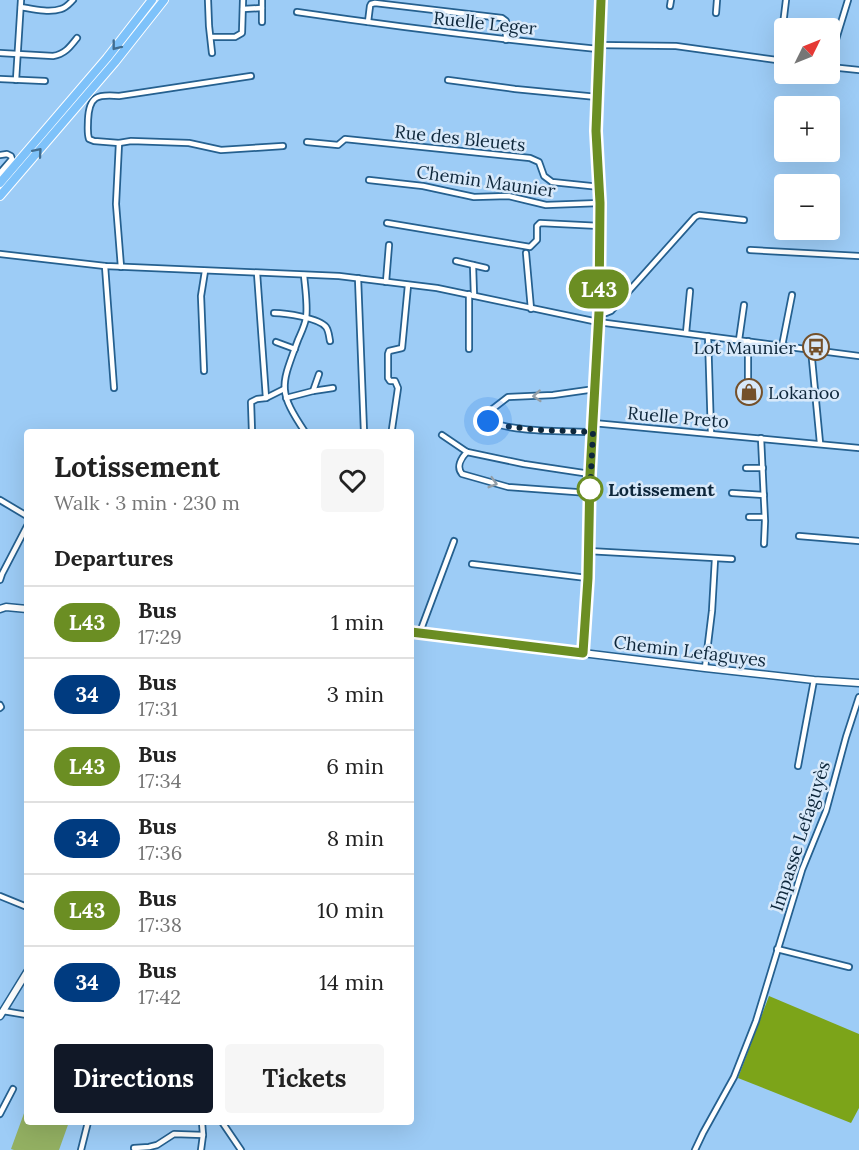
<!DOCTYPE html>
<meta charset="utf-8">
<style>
:root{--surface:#fff;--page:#f6f6f6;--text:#222;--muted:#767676;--line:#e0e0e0;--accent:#111827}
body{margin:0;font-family:Lora,serif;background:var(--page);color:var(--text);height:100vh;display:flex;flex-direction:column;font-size:22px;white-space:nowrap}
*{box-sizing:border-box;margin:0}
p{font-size:20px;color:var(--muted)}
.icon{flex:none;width:33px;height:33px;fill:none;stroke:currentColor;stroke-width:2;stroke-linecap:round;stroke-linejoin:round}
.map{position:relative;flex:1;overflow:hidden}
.sheet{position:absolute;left:24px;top:429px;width:390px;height:696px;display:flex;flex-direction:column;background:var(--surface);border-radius:6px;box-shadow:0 6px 24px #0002}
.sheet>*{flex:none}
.badge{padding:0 12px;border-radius:20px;font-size:21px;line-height:39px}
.needle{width:39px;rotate:47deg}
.tools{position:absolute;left:774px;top:18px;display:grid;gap:12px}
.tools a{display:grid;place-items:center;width:66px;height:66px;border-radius:6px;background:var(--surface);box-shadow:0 6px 24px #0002;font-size:30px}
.you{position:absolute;width:30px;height:30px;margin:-15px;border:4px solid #fff;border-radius:50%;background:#1a73e8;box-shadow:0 0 0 9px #1a73e833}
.map>.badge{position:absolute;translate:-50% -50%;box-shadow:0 0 0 3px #fff}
h2{padding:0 30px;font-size:22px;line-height:54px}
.round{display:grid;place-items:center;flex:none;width:63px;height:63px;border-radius:6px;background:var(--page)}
.head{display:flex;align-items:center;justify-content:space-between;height:102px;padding:0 30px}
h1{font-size:28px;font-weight:800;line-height:45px}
.button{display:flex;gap:12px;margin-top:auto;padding:12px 30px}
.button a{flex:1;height:69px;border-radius:6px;background:var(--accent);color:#fff;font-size:24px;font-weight:800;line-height:69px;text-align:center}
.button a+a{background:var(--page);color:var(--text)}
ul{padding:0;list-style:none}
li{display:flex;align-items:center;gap:18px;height:72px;padding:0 30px;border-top:2px solid var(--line)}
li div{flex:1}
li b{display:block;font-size:22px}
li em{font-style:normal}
li .badge{min-width:66px;font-weight:700;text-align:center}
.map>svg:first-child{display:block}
.green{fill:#93b062}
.forest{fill:#7ca419}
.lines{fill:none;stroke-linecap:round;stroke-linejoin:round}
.minor-casing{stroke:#25608f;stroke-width:8}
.tertiary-casing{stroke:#25608f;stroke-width:8}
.secondary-casing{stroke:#25608f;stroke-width:9}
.trunk-casing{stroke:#fff;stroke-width:10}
.minor{stroke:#fff;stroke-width:4.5}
.tertiary{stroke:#fff;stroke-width:5}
.secondary{stroke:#fff;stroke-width:6}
.trunk{stroke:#7ec2fa;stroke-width:8}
.oneway{stroke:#406d91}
.oneway2{stroke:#939ea7}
.line-casing{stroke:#fff;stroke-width:14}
.line{stroke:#6b8e23;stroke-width:9}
.walk{stroke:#0e273b;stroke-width:6;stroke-dasharray:0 10.8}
.stop-dot{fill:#fff;stroke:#6b8e23;stroke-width:3}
.labels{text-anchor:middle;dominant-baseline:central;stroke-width:5;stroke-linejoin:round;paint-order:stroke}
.street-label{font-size:18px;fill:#0e273b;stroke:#d8e9fa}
.poi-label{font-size:18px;fill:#0e273b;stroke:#d8e9fa;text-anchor:end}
.stop-label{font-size:18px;font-weight:bold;fill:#0e273b;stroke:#d8e9fa;text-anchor:start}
</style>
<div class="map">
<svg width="859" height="1150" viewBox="0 0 859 1150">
<rect width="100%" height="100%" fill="#9dccf6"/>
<!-- green -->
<polygon class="green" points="27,1105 27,1122 69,1122 59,1150 14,1150 11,1149"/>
<!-- forest -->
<polygon class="forest" points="769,996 859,1034 859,1108 851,1123 738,1078"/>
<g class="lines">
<defs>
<g id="minor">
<polyline points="208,0 209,26 212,53"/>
<polyline points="670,6 671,0"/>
<path d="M 21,7 C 33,9 49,13 61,9 C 66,8 70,3 73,0"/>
<polyline points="243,9 262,8"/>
<path d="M 297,12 C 398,27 498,39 598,49"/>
<polyline points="716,13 717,0"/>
<polyline points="262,22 262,0"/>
<polyline points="368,22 370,6 371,4 375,3 502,18 506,21 506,40"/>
<polyline points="782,33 786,0"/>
<polyline points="211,37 235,37 242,33 243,0"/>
<polyline points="598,45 676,46 784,61"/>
<path d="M 0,53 L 53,56 C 65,54 70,47 77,38"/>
<polyline points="830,59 848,0"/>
<polyline points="830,67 859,70"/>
<path d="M 251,76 L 119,96 C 97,94 89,96 88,120 C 88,127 87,133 89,139 L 94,141 L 119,143 L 131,141 L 189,143 L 221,150 L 283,146"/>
<polyline points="0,79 45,81"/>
<polyline points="16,80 21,0"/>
<polyline points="448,80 515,89 597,97"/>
<polyline points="307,142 338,145 345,139 530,158 539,162 544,176 552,182 600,187"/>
<polyline points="119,143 116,204 121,267"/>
<polyline points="0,155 7,154 11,156 12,159 0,173"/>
<polyline points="369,180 423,186 474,197 508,196 546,205 600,203"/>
<polyline points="387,223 530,247 537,240 537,226 540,223 600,226"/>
<polyline points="750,250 859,256"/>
<polyline points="526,253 531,309"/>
<polyline points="0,254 105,266 339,276 437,288 598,322 859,356"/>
<polyline points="456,261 486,268"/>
<polyline points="473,265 474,296"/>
<polyline points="105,266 114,388"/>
<polyline points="257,273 266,398"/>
<path d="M 304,275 C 305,287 308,306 306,318 C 305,325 301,333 298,340 C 281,386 277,390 305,432"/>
<polyline points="358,278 364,432"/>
<polyline points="386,282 389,245"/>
<polyline points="469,294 469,349"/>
<polyline points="599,312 606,313 611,311 695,217 699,215 744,220"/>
<path d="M 274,313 C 285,313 319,318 326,327 C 329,331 329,337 330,341"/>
<polyline points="686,333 690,291"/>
<polyline points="708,336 711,433"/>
<polyline points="739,340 744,305"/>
<polyline points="276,342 295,349"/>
<polyline points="782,346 792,295"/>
<polyline points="811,349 820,443"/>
<polyline points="204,371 201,296 205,271"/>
<polyline points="313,391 319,374"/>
<polyline points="748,393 748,341"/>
<polyline points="286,398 313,391 333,388"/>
<polyline points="593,423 859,448"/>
<polyline points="392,429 398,388 395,381 390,381 388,378 388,354 389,351 402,348 408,285"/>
<polyline points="252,432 251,402 257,399 266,398 284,389"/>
<path d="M 593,432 C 571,431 500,433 486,418 L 486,414 L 508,397 L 553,395 L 595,389"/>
<polyline points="442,435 467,452 524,464 590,474"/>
<polyline points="761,438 765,521 764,544"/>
<path d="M 467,452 C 461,458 456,467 462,474 L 508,487 L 589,493"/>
<polyline points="746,468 763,468"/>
<polyline points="732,493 764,495"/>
<polyline points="0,500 27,516"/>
<polyline points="749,517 764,517"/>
<polyline points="799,536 859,541"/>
<polyline points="588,551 732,559"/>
<polyline points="472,564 587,578"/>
<polyline points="0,580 2,574 27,526"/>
<polyline points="420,632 454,541"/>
<polyline points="705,668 712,611 715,559"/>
<polyline points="0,705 1,707 0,708"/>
<polyline points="798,766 814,680"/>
<polyline points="0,896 27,907"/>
<polyline points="777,949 849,967"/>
<polyline points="3,1011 27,1015"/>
<polyline points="0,1114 13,1089"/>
<polyline points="222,1122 241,1150"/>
<polyline points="134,1148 149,1147 157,1145 174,1134 203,1135"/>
<polyline points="81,1150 88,1122"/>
<polyline points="201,1150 203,1135 202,1122"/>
<polyline points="695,1150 703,1133 734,1077 756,1021 802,870 826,811 846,737 859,697"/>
</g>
<polyline id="tertiary" points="583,653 587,578 590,474 599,312 600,203 596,131 598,49 601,0"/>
<g id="secondary">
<polyline points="0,609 6,607 27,609"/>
<polyline points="411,632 705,668 814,680 859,683"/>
<polyline points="0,1016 27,972"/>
</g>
<g id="trunk">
<polyline points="0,183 107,58 152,0"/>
<polyline points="0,196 115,62 164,0"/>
</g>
</defs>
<!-- minor casing -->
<use href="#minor" class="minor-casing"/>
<!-- tertiary casing -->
<use href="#tertiary" class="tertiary-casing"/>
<!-- secondary casing -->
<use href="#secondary" class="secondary-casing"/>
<!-- trunk casing -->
<use href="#trunk" class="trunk-casing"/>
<!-- minor -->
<use href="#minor" class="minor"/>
<!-- tertiary -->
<use href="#tertiary" class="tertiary"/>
<!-- secondary -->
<use href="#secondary" class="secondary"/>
<!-- trunk -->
<use href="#trunk" class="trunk"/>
</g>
<!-- one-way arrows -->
<defs><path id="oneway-chevron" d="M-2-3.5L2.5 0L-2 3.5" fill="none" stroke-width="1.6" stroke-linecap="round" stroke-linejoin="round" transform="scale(1.5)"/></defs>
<g class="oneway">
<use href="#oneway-chevron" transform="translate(116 46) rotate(128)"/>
<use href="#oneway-chevron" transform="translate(38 152) rotate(-49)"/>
</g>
<g class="oneway2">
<use href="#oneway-chevron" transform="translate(537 396) rotate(176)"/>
<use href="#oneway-chevron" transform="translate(493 483) rotate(16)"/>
</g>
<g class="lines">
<defs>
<polyline id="line" points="411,632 583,653 588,578 590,474 599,312 600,203 596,131 601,0"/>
</defs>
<!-- line casing -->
<use href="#line" class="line-casing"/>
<!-- line -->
<use href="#line" class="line"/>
<!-- walk -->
<polyline class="walk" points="488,421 504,426 540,430 593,432 590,493 590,489"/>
</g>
<!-- icons -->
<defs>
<symbol id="bus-ring" viewBox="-11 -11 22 22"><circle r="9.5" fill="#d8e9fa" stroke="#74502a" stroke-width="1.5"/><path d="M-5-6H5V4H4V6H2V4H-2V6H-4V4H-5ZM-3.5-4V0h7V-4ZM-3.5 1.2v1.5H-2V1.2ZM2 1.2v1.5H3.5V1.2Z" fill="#74502a"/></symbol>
<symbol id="shop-ring" viewBox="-11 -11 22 22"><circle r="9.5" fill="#d8e9fa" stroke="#74502a" stroke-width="1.5"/><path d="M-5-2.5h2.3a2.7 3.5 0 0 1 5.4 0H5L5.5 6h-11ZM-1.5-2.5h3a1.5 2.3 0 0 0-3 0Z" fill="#74502a"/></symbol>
</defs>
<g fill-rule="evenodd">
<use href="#bus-ring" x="801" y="332" width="30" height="30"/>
<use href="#shop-ring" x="734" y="377" width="30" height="30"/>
</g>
<!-- markers -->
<circle class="stop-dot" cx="590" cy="489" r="12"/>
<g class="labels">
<!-- street labels -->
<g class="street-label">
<text transform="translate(485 23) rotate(6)">Ruelle Leger</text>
<text transform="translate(460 138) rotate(6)">Rue des Bleuets</text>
<text transform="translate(486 181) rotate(8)">Chemin Maunier</text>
<text transform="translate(678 417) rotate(5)">Ruelle Preto</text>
<text transform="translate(690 651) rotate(7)">Chemin Lefaguyes</text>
<text transform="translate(800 836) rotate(-72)">Impasse Lefaguyès</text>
</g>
<!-- poi labels -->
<g class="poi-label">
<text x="796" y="347">Lot Maunier</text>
<text x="768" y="392" text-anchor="start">Lokanoo</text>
</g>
<!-- stop labels -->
<g class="stop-label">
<text x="608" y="489">Lotissement</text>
</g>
</g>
</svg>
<div class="tools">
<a><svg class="needle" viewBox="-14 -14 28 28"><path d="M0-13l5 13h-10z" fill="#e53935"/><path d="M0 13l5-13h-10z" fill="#767676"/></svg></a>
<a>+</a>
<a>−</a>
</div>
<div class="you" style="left:488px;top:421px"></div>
<b class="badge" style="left:599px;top:289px;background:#6b8e23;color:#fff">L43</b>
<section class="sheet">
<div class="head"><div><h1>Lotissement</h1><p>Walk · 3 min · 230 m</p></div><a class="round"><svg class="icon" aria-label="heart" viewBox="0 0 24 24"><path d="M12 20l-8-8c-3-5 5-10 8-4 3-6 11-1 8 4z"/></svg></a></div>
<h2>Departures</h2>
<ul>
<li><span class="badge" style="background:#6b8e23;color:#fff">L43</span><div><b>Bus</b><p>17:29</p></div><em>1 min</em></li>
<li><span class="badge" style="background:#003b80;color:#fff">34</span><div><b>Bus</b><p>17:31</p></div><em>3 min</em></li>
<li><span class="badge" style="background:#6b8e23;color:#fff">L43</span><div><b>Bus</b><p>17:34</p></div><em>6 min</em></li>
<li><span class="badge" style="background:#003b80;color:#fff">34</span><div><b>Bus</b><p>17:36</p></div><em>8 min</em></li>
<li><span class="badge" style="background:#6b8e23;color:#fff">L43</span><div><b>Bus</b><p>17:38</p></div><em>10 min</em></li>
<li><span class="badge" style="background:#003b80;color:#fff">34</span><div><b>Bus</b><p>17:42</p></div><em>14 min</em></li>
</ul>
<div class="button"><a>Directions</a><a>Tickets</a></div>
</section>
</div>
